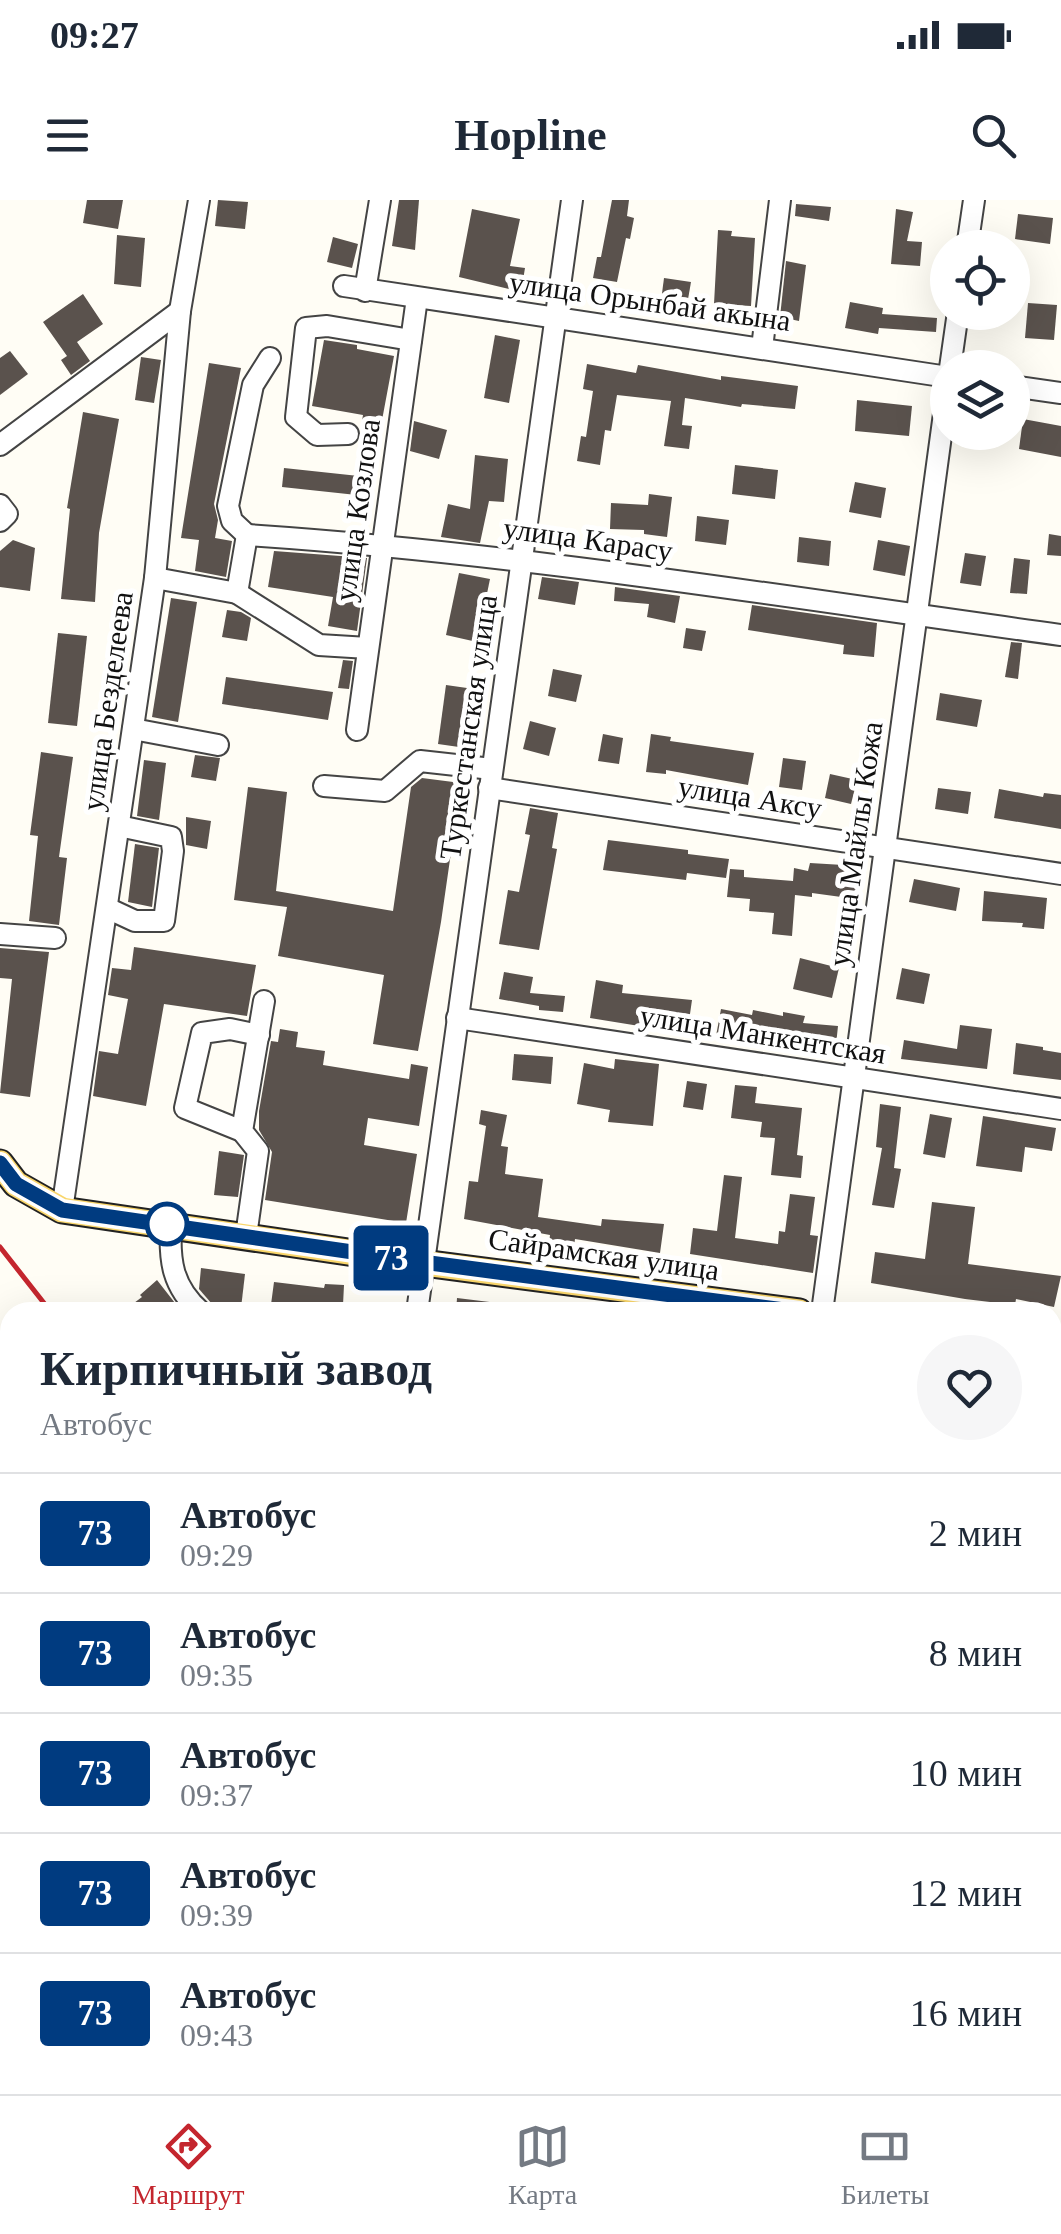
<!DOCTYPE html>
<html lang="ru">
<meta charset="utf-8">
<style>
:root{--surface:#fff;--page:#f6f6f7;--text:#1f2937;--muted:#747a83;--line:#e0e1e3;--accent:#c4262e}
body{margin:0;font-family:"Times New Roman",serif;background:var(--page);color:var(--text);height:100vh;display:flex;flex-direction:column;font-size:38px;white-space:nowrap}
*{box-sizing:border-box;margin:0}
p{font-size:32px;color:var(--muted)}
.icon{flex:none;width:55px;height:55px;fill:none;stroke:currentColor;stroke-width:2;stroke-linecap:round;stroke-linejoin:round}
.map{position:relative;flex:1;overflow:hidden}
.panel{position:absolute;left:0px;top:1102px;width:1062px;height:792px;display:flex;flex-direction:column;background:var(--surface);border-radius:30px 30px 0 0;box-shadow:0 10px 40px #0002}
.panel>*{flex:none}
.badge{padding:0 20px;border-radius:8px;font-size:35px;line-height:65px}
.controls{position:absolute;left:930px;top:30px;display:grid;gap:20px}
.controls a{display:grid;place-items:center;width:100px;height:100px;border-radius:50%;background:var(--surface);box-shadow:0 10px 40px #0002;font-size:50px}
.map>.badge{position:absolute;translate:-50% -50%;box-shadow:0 0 0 5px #fff}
.round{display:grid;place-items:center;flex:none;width:105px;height:105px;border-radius:52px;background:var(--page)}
.head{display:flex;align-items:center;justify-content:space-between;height:170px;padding:0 40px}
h1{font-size:48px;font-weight:800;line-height:75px}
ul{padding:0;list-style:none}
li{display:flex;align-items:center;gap:30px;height:120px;padding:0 40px;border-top:2px solid var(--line)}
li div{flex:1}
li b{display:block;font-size:38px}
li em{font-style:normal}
li .badge{min-width:110px;font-weight:700;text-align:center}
.status{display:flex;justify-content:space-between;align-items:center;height:70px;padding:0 50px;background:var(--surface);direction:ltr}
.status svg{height:28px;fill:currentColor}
header{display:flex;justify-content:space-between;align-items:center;height:130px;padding:0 40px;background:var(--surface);font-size:45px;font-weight:800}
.tab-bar{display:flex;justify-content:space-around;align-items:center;height:140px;border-top:2px solid var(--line);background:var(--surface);font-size:28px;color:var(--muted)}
.tab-bar a{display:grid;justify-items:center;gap:5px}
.tab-bar .active{color:var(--accent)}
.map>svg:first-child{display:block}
.building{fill:#5a524d}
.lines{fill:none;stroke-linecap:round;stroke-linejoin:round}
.minor-casing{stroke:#444;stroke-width:24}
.major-casing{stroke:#222;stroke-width:29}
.minor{stroke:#fff;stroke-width:20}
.major{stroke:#f9d66b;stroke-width:25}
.rail{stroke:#c4262e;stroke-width:5}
.line-casing{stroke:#fff;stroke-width:22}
.line{stroke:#003b80;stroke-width:15}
.stop-dot{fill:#fff;stroke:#003b80;stroke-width:5}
.labels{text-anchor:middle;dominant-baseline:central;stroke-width:10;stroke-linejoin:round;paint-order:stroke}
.street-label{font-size:30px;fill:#111;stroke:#fff}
</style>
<div class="status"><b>09:27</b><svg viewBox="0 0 49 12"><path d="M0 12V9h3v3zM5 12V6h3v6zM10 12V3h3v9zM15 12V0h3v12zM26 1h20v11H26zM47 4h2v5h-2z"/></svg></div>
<header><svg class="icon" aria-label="menu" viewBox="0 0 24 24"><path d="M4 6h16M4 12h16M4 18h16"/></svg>Hopline<svg class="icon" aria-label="search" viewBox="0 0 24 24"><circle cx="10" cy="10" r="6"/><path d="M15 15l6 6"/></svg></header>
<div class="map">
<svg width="1061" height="1894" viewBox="0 0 1061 1894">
<rect width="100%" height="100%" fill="#fffdf5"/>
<!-- building -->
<g class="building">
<polygon points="87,0 123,0 118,29 83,23"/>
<polygon points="218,0 248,2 245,29 215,26"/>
<polygon points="399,0 419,0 415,50 392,46"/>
<polygon points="612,0 629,0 627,16 634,18 630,39 626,38 617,82 593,78 597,57 601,57"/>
<polygon points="796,4 831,7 829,21 795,16"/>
<polygon points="472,9 520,19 510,66 525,68 521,92 459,77"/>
<polygon points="896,9 913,12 907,41 922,42 920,66 891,64"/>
<polygon points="1018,14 1053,18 1050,44 1015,39"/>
<polygon points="718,30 732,31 731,36 755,38 751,106 714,104"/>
<polygon points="117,35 145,38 141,87 114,84"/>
<polygon points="333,37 358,44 352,68 327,62"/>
<polygon points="786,61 806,65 799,121 780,117"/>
<polygon points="664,78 691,82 687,105 661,101"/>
<polygon points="83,94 103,124 77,142 90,161 71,175 61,160 67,156 43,122"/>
<polygon points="850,102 883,108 882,114 937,118 936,132 879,128 878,134 845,128"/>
<polygon points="1028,103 1057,105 1054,140 1025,138"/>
<polygon points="495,135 520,140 509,203 484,198"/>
<polygon points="324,140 357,145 357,149 394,156 380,231 361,227 363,215 312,206"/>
<polygon points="10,151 28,174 0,195 0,158"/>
<polygon points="141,157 161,160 154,203 135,200"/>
<polygon points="209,163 241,168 214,304 218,320 215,338 232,341 226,377 195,371 199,340 181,338"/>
<polygon points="587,164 636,173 638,165 721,180 721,176 798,186 795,209 742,204 741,207 685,198 682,225 692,226 689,249 664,246 671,201 617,195 611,231 605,230 600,265 577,261 581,236 586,237 593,191 583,189"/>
<polygon points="857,200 912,206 909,236 855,231"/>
<polygon points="83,212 119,219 99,333 95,402 61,399 70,309 67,308"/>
<polygon points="1023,219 1061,226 1061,257 1019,249"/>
<polygon points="414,221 447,230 439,259 410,251"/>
<polygon points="475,255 508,259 504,302 489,301 480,343 441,337 448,304 470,309"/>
<polygon points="735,265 778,270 775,299 732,294"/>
<polygon points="284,268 368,277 366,296 282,287"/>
<polygon points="855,282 886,288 881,318 849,312"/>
<polygon points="649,294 672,297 667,337 644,334 644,330 610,329 611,303 648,305"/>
<polygon points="697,316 729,320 726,345 695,341"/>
<polygon points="1049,334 1061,336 1061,356 1047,355"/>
<polygon points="799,337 831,341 829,366 797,362"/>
<polygon points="13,340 35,348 30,391 0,387 0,351"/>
<polygon points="878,340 910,346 905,376 873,370"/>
<polygon points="274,351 367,358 357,431 328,426 333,397 268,387"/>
<polygon points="965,353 986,356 981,386 960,383"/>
<polygon points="1014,358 1030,360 1027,394 1010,393"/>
<polygon points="459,373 490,379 477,442 446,435"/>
<polygon points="542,377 579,382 575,405 538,399"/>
<polygon points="615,387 680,396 675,423 647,417 649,404 614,401"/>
<polygon points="171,398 197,402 178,522 152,517"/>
<polygon points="752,405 877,423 874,457 843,454 844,445 748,430"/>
<polygon points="227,410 241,412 251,418 247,441 222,437"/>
<polygon points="686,428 706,431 702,451 683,448"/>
<polygon points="58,433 87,436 77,526 48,523"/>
<polygon points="1011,442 1022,443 1018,479 1005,477"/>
<polygon points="343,460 353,461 349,489 338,488"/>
<polygon points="553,469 582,475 576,502 548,496"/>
<polygon points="226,477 333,492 328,520 222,504"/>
<polygon points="446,485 474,489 466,548 438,544"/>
<polygon points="940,493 982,500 977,527 936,520"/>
<polygon points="530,521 556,528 549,556 523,549"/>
<polygon points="603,534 623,538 619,564 598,561"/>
<polygon points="651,534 671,537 670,541 754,553 748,585 666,570 666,574 646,572"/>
<polygon points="41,552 73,557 59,657 67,658 59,725 29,721 38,636 30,635"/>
<polygon points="195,555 220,558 216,581 191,577"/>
<polygon points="783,558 806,561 802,590 779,587"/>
<polygon points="144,560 166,563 159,620 137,616"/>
<polygon points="830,574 857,580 851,604 825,598"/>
<polygon points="422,578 461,583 441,722 418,851 373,844 384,775 278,756 287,707 234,700 248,587 287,592 276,691 393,711 411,587"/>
<polygon points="938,588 971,592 968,614 935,609"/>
<polygon points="999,589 1043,597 1044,593 1061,595 1061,629 994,618"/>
<polygon points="530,608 558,613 552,648 557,649 539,750 499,744 508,690 519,692 530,635 525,634"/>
<polygon points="186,617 211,621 207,649 186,645"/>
<polygon points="608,640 688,650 688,654 729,659 726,678 687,673 686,680 603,670"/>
<polygon points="135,644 159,648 152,707 128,702"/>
<polygon points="810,663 860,666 856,699 812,693 812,697 795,695 792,736 772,734 774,713 749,711 750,699 727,697 730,669 744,670 744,677 793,681 794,668 808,671"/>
<polygon points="914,679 960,688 956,711 909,702"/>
<polygon points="984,691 1047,698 1044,729 1022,727 1023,723 982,721"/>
<polygon points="134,747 256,765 247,816 164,804 146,906 93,896 99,851 118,854 128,799 108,795 112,768 131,770"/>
<polygon points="0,748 49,752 30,897 0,893 12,779 0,778"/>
<polygon points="800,758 839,768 832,798 793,789"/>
<polygon points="902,768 930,774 924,804 896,799"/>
<polygon points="504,772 533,777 530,793 565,796 563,812 539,810 539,806 499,799"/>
<polygon points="596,780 623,785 622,793 692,800 688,828 665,825 664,830 590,818"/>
<polygon points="721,809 752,815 753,810 783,816 783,812 805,816 803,823 838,826 836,845 770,837 769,841 739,835 738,840 716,836"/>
<polygon points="960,825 992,829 987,869 901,859 904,840 957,849"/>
<polygon points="280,829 298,832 296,847 325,851 323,865 409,879 411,864 428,867 419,926 368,918 364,945 417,954 406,1023 265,1000 272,952 259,930 259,911 271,841 278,842"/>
<polygon points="1016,843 1043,847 1043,850 1061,853 1061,880 1013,874"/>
<polygon points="514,854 553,857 551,884 512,880"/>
<polygon points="615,859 659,864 653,926 608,922 610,910 577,904 584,863 614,869"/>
<polygon points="687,881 707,884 703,910 683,907"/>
<polygon points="735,885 757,887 755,903 802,908 797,955 803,956 801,978 771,975 775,938 760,937 762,922 731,918"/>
<polygon points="880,904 901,907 894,968 901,969 894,1008 872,1005 882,948 876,947"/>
<polygon points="481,910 507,915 501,946 508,947 505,974 543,979 538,1017 601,1026 602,1019 664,1024 660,1053 575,1039 574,1046 549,1043 550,1035 464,1019 469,981 478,982 486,926 479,924"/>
<polygon points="930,914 952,918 945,958 923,954"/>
<polygon points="983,916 1056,928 1052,951 1025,947 1022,972 976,966"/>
<polygon points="219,951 244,955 238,997 214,995"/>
<polygon points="724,975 742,977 735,1038 778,1044 779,1031 785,1032 790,994 815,997 810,1035 818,1036 813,1073 690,1054 693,1028 717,1031"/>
<polygon points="932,1002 975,1007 968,1064 1061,1076 1054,1107 1016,1099 1015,1105 965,1099 871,1083 875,1052 925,1059"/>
<polygon points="201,1068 245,1074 241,1108 212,1104 199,1089"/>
<polygon points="157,1080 182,1112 122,1112 142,1097 140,1095"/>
<polygon points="274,1082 324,1088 325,1084 344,1085 343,1105 317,1102 315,1112 270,1112"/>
<polygon points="457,1098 506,1104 505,1112 456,1112"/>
</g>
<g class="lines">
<defs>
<g id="minor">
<polyline points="967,48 974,0"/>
<polyline points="344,86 948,177"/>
<polyline points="365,91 380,0"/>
<polyline points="762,148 780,0"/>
<polyline points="950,168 958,112"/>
<polyline points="1012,186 1061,193"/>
<polyline points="348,234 317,235 296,217 306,128 327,126 411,140"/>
<polyline points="0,245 180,111"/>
<polyline points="0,305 7,314 0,321"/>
<path d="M 247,335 C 520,353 790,398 1061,435"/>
<polyline points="247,335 232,321 228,306 253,185 270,158"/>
<polyline points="155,378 237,393 247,335"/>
<polyline points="237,393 319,445 368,448"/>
<polyline points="133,529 218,545"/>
<polyline points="357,530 417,98"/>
<polyline points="324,586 385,591 420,561 492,569"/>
<polyline points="489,588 1061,674"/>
<polyline points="107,708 135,721 164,721 173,651 171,637 119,626"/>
<polyline points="0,734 55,738"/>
<polyline points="457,818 1061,909"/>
<polyline points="242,931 185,908 202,833 230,829 259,835"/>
<polyline points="62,1010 155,378 180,111 199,0"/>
<path d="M 171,1025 C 169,1060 172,1087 201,1112"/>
<polyline points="246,1036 258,951 242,931 264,801"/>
<polyline points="417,1112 572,0"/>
<polyline points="822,1112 948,184"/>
<polyline points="0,1175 10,1187"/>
<polyline points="1052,1392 1061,1393"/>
<polyline points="0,1428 10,1410"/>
<polyline points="1052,1630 1061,1631"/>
<polyline points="0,1633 10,1642"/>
<polyline points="1052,1864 1061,1866"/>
<polyline points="526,1885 533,1894"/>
<polyline points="721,1885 727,1894"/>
</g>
<g id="major">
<polyline points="0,963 16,984 62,1010 423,1063 799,1112"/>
<polyline points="1052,1145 1061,1146"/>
</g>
</defs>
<!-- minor casing -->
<use href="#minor" class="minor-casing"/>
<!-- major casing -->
<use href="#major" class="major-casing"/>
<!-- minor -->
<use href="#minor" class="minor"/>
<!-- major -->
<use href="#major" class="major"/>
<!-- rail -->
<g class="rail">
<polyline points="0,1047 51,1112"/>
<polyline points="651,1885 658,1894"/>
</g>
</g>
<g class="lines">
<defs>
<polyline id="line" points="0,963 16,984 62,1010 422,1062 800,1112"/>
</defs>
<!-- line casing -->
<use href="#line" class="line-casing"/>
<!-- line -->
<use href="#line" class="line"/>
</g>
<!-- markers -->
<circle class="stop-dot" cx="167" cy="1024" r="20"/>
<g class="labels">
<!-- street labels -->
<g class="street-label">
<text transform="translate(650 101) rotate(8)">улица Орынбай акына</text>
<text transform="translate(357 310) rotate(-82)">улица Козлова</text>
<text transform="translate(588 339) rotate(8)">улица Карасу</text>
<text transform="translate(107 501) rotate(-82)">улица Безделеева</text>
<text transform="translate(468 527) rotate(-82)">Туркестанская улица</text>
<text transform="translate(750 597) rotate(9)">улица Аксу</text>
<text transform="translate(855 644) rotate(-82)">улица Майлы Кожа</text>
<text transform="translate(763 834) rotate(9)">улица Манкентская</text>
<text transform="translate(604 1054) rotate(8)">Сайрамская улица</text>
</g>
</g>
</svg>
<div class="controls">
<a><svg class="icon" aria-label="locate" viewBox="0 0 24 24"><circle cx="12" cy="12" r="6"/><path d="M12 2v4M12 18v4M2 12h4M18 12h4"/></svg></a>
<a><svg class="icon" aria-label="layers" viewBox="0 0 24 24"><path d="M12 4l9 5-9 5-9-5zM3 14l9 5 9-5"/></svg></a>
</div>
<b class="badge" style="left:391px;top:1058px;background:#003b80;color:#fff">73</b>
<section class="panel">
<div class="head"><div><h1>Кирпичный завод</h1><p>Автобус</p></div><a class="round"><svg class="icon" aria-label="heart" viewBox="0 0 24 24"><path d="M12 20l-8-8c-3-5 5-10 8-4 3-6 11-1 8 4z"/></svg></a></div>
<ul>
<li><span class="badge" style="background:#003b80;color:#fff">73</span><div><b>Автобус</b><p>09:29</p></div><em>2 мин</em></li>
<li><span class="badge" style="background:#003b80;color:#fff">73</span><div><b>Автобус</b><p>09:35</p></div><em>8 мин</em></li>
<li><span class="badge" style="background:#003b80;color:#fff">73</span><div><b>Автобус</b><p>09:37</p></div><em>10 мин</em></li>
<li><span class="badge" style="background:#003b80;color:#fff">73</span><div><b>Автобус</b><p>09:39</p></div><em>12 мин</em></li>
<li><span class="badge" style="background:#003b80;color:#fff">73</span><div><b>Автобус</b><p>09:43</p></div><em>16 мин</em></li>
</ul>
</section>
</div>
<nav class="tab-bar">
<a class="active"><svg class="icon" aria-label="directions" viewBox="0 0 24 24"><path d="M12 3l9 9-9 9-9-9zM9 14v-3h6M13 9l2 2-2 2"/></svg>Маршрут</a>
<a><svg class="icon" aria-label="map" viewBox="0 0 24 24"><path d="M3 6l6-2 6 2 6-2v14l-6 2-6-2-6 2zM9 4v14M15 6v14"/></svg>Карта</a>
<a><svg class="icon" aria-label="tickets" viewBox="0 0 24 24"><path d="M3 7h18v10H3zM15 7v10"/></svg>Билеты</a>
</nav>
